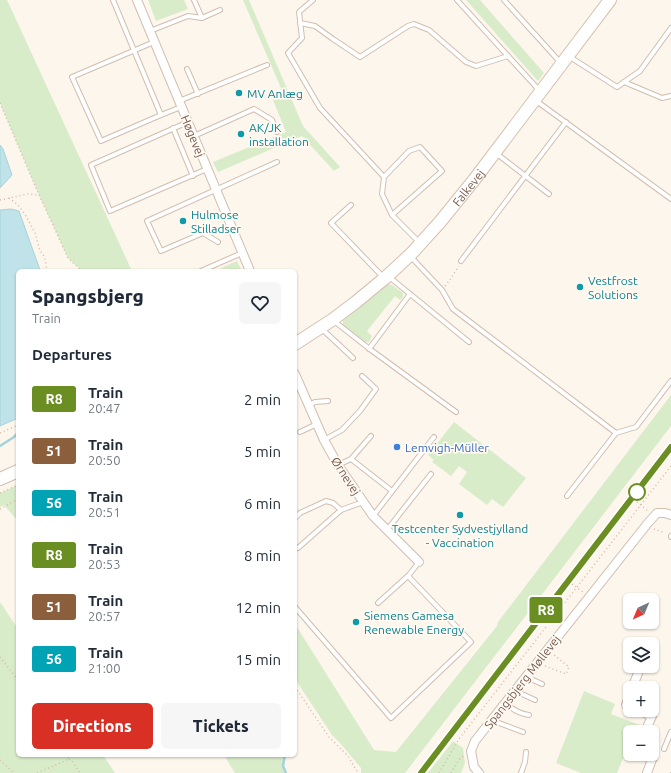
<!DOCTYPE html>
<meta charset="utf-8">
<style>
:root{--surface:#fff;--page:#f6f6f7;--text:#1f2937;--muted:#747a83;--accent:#d93025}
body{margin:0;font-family:Ubuntu,sans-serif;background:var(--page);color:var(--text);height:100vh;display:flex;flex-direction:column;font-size:15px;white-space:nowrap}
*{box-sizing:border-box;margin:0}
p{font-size:13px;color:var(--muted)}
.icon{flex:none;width:22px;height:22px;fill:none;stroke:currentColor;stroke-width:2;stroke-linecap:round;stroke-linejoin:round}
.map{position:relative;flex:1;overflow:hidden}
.details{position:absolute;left:16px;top:269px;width:281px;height:488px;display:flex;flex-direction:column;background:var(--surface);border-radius:6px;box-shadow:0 1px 3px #0004}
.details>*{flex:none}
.badge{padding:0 8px;border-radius:3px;font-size:14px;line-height:26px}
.needle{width:26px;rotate:224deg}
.controls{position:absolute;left:623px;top:593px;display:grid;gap:8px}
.controls a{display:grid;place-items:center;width:36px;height:36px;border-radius:6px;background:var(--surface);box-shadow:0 1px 3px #0004;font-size:20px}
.map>.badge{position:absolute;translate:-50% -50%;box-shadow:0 0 0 2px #fff}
h2{padding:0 16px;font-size:15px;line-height:36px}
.round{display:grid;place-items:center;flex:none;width:42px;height:42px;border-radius:6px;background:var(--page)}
.overview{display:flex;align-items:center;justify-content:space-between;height:68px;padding:0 16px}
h1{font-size:19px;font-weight:800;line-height:30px}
.primary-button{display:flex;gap:8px;margin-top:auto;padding:8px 16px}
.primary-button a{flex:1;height:46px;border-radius:6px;background:var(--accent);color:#fff;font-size:16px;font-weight:800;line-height:46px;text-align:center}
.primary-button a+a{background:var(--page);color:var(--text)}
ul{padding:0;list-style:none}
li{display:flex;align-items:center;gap:12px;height:52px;padding:0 16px}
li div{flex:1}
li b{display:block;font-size:15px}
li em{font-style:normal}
li .badge{min-width:44px;font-weight:700;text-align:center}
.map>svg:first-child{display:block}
.green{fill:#d8ecc9}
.water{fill:#bfe3e8;stroke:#a5d3da}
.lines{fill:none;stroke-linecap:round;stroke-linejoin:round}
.stream{stroke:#a5d3da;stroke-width:2.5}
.lane-casing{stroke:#d1beb0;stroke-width:6}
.street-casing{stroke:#d1beb0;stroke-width:10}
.secondary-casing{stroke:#d6c0b0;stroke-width:14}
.path{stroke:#d9b8a5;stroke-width:1.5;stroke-dasharray:1 3;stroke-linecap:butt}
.lane{stroke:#fff;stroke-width:4}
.street{stroke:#fff;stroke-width:8}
.secondary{stroke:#fff;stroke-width:12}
.rail-casing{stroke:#b9a8c9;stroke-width:4}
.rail{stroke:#fffaf3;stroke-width:2.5;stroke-dasharray:8;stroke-linecap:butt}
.line-casing{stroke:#fff;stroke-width:9}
.line{stroke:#6b8e23;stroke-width:6}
.culture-dot{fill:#0f9aa8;stroke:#fffaf3;stroke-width:1.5}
.shop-dot{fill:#3f7fe0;stroke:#fffaf3;stroke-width:1.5}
.stop-dot{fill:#fff;stroke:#6b8e23;stroke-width:2}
.labels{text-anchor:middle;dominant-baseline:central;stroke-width:3.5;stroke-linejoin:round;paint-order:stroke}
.culture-label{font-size:12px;fill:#0d838f;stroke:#fffaf3;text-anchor:start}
.street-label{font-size:12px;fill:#7a5c4d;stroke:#fffaf3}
.shop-label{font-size:12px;fill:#366cbe;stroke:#fffaf3;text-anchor:start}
</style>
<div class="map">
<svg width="671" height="773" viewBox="0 0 671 773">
<rect width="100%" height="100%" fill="#fdf6ec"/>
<!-- green -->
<g class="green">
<polygon points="0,0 7,0 132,271 82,271 68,258 39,195 0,103"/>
<polygon points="148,0 184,0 188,9 156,21"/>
<polygon points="243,0 249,0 303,126 340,167 334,171 302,136 218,172 213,162 286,132 273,100 284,95"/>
<polygon points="466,0 480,0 544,73 538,81"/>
<polygon points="237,261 242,271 223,271 221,268"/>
<polygon points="388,284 392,285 403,293 403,297 400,300 395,296 367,331 372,336 369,342 365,342 343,325 343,320 385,285"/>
<polygon points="671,395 671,426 405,773 361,773 361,768 341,744 332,735 295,679 295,624 374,750 396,752 497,626 498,622"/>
<polygon points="454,422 526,478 503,507 492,499 487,505 459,484 467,472 459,466 451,476 432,462 434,460 428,455"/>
<polygon points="18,485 18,521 4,505 0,507 0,493"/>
<polygon points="0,602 18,629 18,755 103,755 115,773 0,773"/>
<polygon points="584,691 615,704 611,714 640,725 638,732 630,732 630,746 628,746 617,773 581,773 556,763"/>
<polygon points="453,741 463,748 465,763 461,773 428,773"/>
<polygon points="224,755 285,755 283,766 286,773 235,773"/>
</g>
<!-- water -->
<g class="water">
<polygon points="0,145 3,149 12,175 0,188"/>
<polygon points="11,209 19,211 40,270 40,271 18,271 18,418 0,426 0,210"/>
</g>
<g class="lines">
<!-- stream -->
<g class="stream">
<polyline points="0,446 14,437 18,433"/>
<polyline points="285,755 283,766 286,773"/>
</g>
<defs>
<g id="lane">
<polyline points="113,0 161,115 181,107"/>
<polyline points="194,0 202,18"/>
<polyline points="313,0 299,12 302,38 288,53 320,108 384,177"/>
<polyline points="457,0 539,90"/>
<polyline points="504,0 560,62"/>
<polyline points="300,23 315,26 333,39 360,57 408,26 414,24 429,30 466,62 476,66 508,56"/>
<polyline points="150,31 188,16 202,18 220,10"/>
<polyline points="154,42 72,77 101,141 161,115"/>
<polyline points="570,57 617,87 640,71 671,28"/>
<polyline points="187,69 198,94"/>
<polyline points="624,82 662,98 671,96"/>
<polyline points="535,100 671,199"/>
<polyline points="179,101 267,65"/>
<polyline points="188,122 91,165 110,211 207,169"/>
<polyline points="173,128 193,176"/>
<polyline points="194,136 254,109 272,120 277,132"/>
<polyline points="497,154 549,194"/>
<polyline points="351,205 331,223 383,277"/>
<polyline points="392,215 442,171 420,147 409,151 384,177 382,194 392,215 420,243"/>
<polyline points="218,242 203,233 161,251 147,221 277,162"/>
<polyline points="411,257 442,290 453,309 616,433 567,496"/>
<polyline points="461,261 566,122"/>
<polyline points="201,271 242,253"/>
<polyline points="388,276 469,342"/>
<polyline points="334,321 371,350 456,412"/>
<polyline points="322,329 353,358"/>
<polyline points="369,349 410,294"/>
<polyline points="309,405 315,402 328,401"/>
<polyline points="300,432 317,424"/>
<polyline points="616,433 636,427 671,381"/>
<polyline points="324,440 342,430 360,411 376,389 362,376"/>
<polyline points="351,459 392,491"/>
<polyline points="338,465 351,459 371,436"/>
<polyline points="373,516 434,437"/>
<polyline points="295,518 300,513 326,501 333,503 341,510"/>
<polyline points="387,530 431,474"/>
<polyline points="671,537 671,536"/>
<polyline points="298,548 341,510 363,502"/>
<polyline points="378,603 409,575 419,562"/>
<polyline points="295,607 391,718 471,642 408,576"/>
<polyline points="528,675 533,680 542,684"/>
<polyline points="516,689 522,694 535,700"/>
<path d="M 505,703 C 512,709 520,714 529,715"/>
<polyline points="493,718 499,723 523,732"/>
<polyline points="664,749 671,732"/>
<polyline points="521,773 525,762 526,752"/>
</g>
<g id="street">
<polyline points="137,0 250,271"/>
<polyline points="295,374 324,440 338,465 373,516 419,562"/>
<polyline points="632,688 641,666"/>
<polyline points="630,694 626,705 630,706"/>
<polyline points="638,710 652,716 645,732"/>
<polyline points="479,773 474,767 471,751 475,741 648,523 657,513 665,513 671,515"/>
<polyline points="647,773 654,754 652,751"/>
</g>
<g id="secondary">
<path id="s1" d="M 295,344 L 332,320 L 356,302 L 385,278 L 411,254 L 440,222 L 474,180 L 610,0"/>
<polyline points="0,479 18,471"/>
</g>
</defs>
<!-- lane casing -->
<use href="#lane" class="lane-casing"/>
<!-- street casing -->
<use href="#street" class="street-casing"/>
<!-- secondary casing -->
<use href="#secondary" class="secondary-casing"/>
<!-- path -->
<g class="path">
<polyline points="0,103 39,195 68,258 82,271"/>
<polyline points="9,198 18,205 26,216 35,233 40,251 43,254 45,259 47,271"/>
<polyline points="0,200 28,194 39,195"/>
<path d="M 445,286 C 451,279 454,273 459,266"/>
<polyline points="0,433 18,425"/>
<polyline points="0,493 18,485"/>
<polyline points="637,502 648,511"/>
<polyline points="0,509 18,499"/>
<polyline points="654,529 665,533"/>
<polyline points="572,584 583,592"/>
<polyline points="0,657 18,680"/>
<polyline points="545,666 566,674 569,667 554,655"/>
<polyline points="295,687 329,737 348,756 358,773"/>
<polyline points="69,759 72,761 80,773"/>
<polyline points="0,760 14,773"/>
<polyline points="37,773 69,759 67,755"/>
<polyline points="439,773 459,739 671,466"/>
<polyline points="451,773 460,758 464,756"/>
<polyline points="671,773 671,772"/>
</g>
<!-- lane -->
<use href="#lane" class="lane"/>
<!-- street -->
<use href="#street" class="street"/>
<!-- secondary -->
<use href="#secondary" class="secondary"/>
<defs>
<polyline id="rail" points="421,773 671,447"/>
</defs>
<!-- rail casing -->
<use href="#rail" class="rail-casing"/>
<!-- rail -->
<use href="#rail" class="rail"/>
</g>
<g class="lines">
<defs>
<polyline id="line" points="421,773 671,447"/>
</defs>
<!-- line casing -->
<use href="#line" class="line-casing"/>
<!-- line -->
<use href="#line" class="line"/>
</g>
<!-- markers -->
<g class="culture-dot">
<circle cx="239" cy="93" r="4"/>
<circle cx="241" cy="134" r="4"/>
<circle cx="183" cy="221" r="4"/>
<circle cx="580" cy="287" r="4"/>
<circle cx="460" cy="515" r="4"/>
<circle cx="356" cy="622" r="4"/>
</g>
<circle class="shop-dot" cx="397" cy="447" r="4"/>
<circle class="stop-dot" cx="637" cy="492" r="8"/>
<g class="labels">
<!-- culture labels -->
<g class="culture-label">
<text x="247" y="93">MV Anlæg</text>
<text x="249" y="127">AK/JK<tspan x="249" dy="14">installation</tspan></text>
<text x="191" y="214">Hulmose<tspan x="191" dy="14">Stilladser</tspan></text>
<text x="588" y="280">Vestfrost<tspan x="588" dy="14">Solutions</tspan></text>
<text x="460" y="528" text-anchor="middle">Testcenter Sydvestjylland<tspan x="460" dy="14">- Vaccination</tspan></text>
<text x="364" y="615">Siemens Gamesa<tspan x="364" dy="14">Renewable Energy</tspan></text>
</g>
<!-- street labels -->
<g class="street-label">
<text transform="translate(193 136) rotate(68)">Høgevej</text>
<text stroke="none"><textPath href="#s1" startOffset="235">Falkevej</textPath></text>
<text transform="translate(346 476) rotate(57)">Ørnevej</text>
<text transform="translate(522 682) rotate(-52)">Spangsbjerg Møllevej</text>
</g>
<!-- shop labels -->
<g class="shop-label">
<text x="405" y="447">Lemvigh-Müller</text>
</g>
</g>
</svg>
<div class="controls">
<a><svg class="needle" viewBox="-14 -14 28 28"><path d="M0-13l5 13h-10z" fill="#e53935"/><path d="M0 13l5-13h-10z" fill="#747a83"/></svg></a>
<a><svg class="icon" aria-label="layers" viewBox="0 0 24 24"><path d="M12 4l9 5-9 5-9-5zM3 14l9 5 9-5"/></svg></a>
<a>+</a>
<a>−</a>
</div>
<b class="badge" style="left:546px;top:610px;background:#6b8e23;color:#fff">R8</b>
<section class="details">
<div class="overview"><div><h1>Spangsbjerg</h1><p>Train</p></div><a class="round"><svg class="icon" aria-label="heart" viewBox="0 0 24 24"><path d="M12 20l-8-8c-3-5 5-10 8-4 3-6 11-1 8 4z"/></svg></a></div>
<h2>Departures</h2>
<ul>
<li><span class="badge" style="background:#6b8e23;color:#fff">R8</span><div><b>Train</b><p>20:47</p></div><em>2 min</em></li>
<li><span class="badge" style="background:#8b5e3c;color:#fff">51</span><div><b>Train</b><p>20:50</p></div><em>5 min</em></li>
<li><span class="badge" style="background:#00a3b4;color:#fff">56</span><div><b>Train</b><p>20:51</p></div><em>6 min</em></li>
<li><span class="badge" style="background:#6b8e23;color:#fff">R8</span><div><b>Train</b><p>20:53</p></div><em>8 min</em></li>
<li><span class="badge" style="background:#8b5e3c;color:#fff">51</span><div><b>Train</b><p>20:57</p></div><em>12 min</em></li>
<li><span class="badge" style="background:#00a3b4;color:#fff">56</span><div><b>Train</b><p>21:00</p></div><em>15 min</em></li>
</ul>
<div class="primary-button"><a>Directions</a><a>Tickets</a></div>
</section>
</div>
